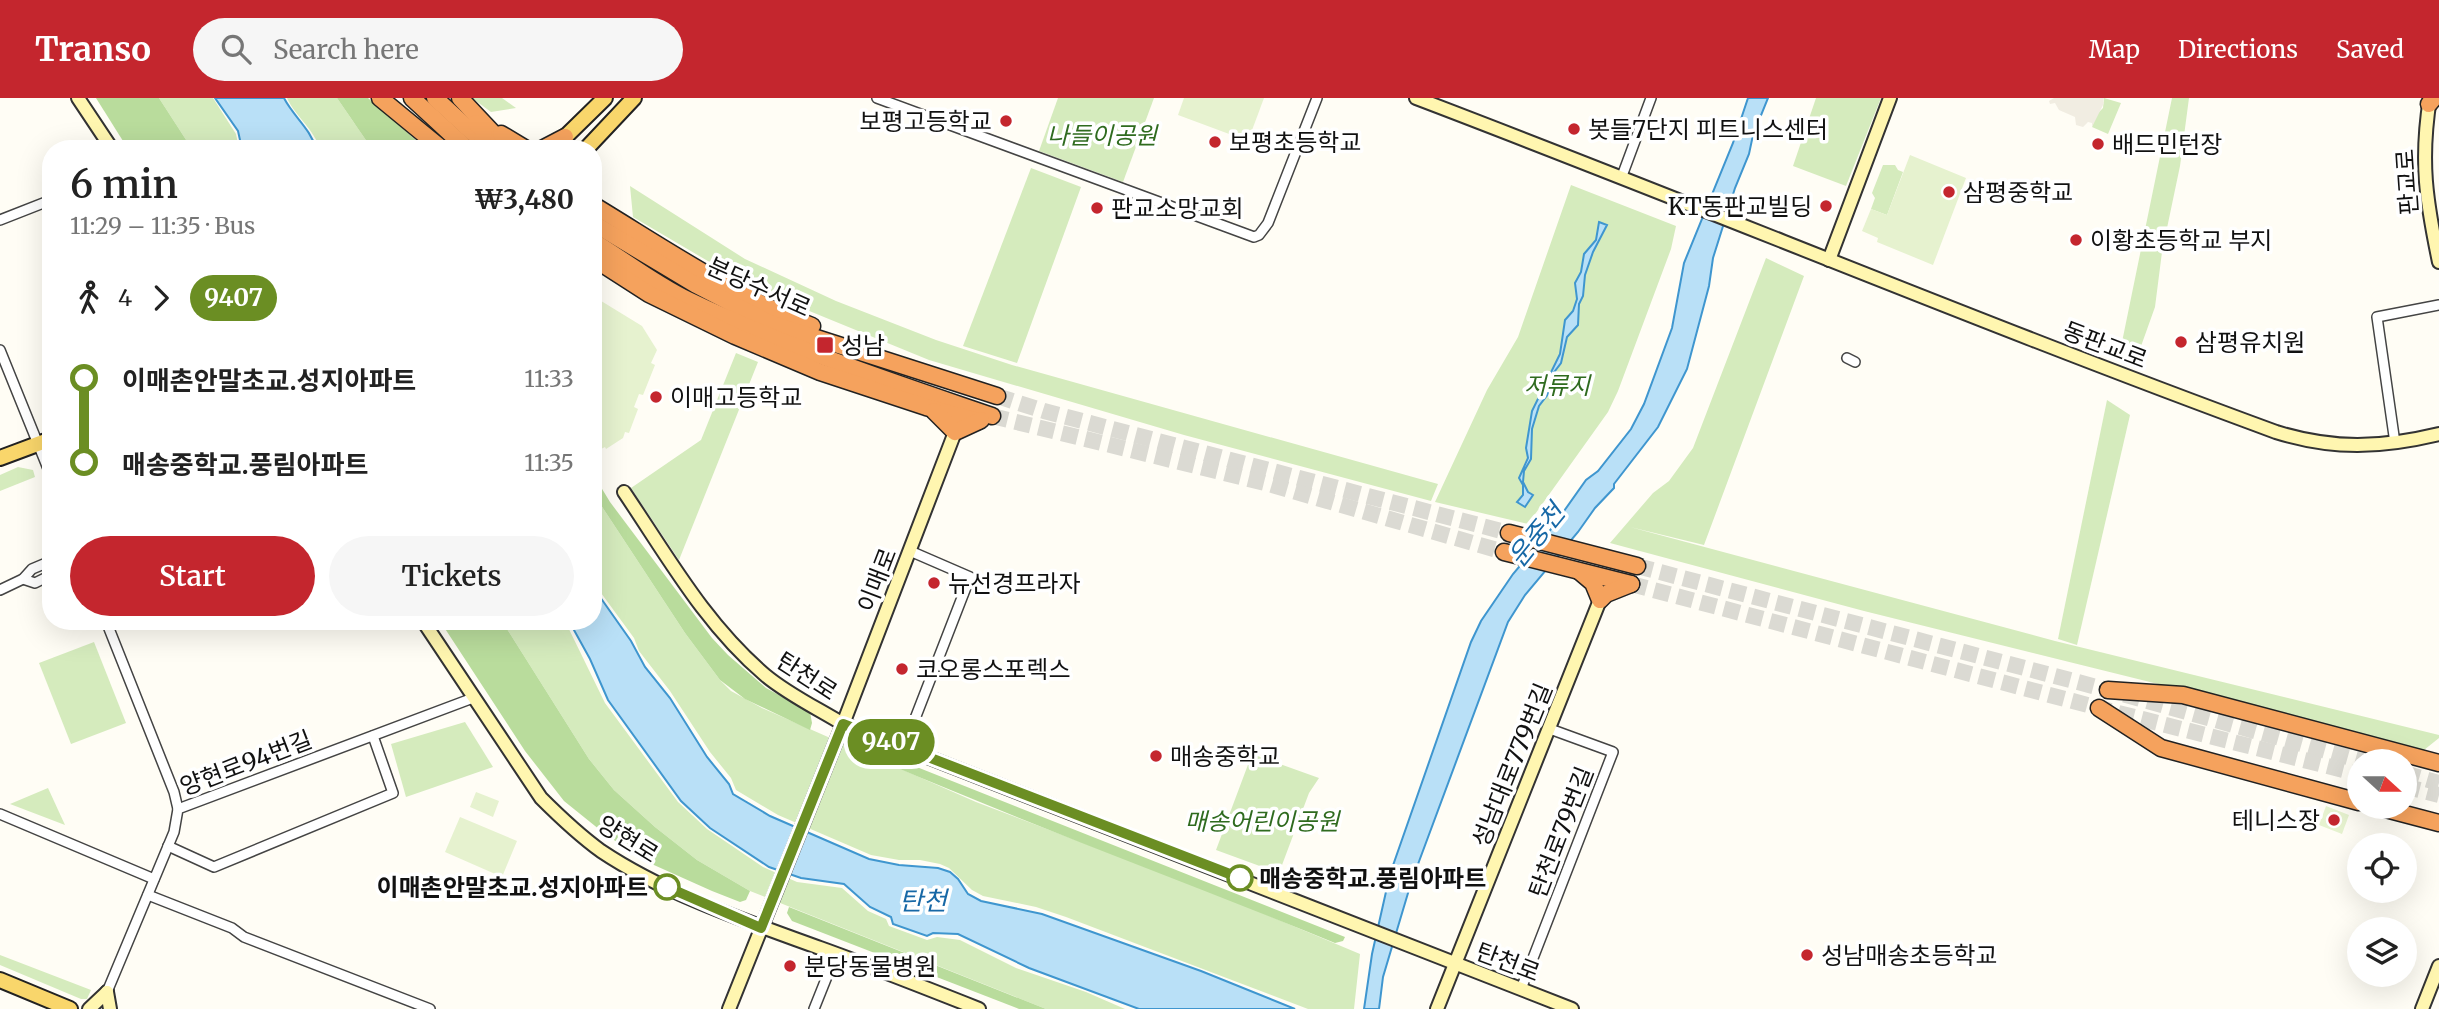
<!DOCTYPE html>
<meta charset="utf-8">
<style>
:root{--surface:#fff;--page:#f6f6f6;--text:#222;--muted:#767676;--accent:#c4262e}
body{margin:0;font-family:Merriweather,"Noto Sans KR",serif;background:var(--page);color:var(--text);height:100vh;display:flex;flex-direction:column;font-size:26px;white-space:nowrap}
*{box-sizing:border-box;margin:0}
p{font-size:23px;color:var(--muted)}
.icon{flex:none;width:38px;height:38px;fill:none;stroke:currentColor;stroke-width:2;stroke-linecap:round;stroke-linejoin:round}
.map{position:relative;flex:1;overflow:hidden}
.drawer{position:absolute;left:42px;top:42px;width:560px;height:490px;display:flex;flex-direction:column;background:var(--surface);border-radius:28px;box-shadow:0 7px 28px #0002}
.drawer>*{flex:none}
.badge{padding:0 14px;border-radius:23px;font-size:24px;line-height:46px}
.needle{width:46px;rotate:111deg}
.fabs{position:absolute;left:2347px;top:651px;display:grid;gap:14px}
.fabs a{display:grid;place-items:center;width:70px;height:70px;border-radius:50%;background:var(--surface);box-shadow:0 7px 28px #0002;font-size:35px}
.map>.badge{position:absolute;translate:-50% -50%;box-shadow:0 0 0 4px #fff}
.legs{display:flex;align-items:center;gap:10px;height:77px;padding:0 28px;font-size:23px}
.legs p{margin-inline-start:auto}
.headline{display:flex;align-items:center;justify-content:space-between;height:119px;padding:0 28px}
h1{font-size:38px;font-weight:600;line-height:52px}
.action{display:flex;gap:14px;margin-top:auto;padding:14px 28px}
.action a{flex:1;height:80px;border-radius:42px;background:var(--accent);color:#fff;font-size:28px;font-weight:600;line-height:80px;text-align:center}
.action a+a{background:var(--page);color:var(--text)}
ul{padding:0 28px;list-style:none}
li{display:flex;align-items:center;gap:24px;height:84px;font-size:26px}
li i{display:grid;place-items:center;width:10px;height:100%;margin:0 9px;background:currentColor}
li i::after{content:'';width:18px;height:18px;margin:-9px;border:5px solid;border-radius:50%;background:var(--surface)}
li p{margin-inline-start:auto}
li:first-child i{background:linear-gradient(#0000 50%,currentColor 0)}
li:last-child i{background:linear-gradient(currentColor 50%,#0000 0)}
header{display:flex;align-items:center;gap:42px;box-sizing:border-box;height:98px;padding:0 35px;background:var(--accent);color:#fff}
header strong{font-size:33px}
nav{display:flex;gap:38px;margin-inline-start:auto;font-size:24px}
.search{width:490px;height:63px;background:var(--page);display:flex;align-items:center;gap:18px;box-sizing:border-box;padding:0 24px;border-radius:38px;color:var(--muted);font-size:26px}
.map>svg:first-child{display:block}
.green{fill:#d5ebbd}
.forest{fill:#b9dc9c}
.pitch{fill:#e6f2cf}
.plaza{fill:#f1ede2}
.water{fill:#b9e0f7;stroke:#3f96cf;stroke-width:2}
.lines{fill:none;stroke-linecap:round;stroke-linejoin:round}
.highway-tunnel{stroke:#dbdad3;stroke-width:16;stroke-dasharray:16 8;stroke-linecap:butt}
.street-casing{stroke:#444;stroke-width:12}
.secondary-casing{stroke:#333;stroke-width:16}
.primary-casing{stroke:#222;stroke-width:18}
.highway-casing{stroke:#222;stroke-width:19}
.street{stroke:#fff;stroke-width:9}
.secondary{stroke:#fff6b0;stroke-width:12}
.primary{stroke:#f9d66b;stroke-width:14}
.highway{stroke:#f5a25d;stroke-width:16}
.line-1-casing{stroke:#fff;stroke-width:16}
.line-1{stroke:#6b8e23;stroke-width:10}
.poi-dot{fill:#c4262e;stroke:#fff;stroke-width:2.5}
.stop-1-dot{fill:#fff;stroke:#6b8e23;stroke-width:3.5}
.labels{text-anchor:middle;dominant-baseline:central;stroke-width:7;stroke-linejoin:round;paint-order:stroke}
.poi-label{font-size:24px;fill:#111;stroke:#fff;text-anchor:start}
.park-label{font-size:24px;font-style:italic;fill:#2f6b1f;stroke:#fff}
.street-label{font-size:24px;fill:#111;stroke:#fff}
.stop-label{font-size:24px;font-weight:bold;fill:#111;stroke:#fff;text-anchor:start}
.water-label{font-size:26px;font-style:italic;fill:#1768a6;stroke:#fff}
</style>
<header>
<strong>Transo</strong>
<div class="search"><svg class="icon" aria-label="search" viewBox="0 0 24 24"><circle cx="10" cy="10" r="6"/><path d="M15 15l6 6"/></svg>Search here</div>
<nav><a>Map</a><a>Directions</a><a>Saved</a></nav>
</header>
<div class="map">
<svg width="2439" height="911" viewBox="0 0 2439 911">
<rect width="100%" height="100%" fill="#fffdf5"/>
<!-- green -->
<g class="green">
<polygon points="159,0 213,0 236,36 239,51 192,51"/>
<path d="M 287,0 L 337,0 L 372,51 L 320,51 C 314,31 295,18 287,0 Z"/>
<polygon points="472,0 502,0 516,10 491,14"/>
<polygon points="1058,0 1154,0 1123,84 1039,53"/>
<polygon points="1816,0 1881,0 1846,88 1793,68"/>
<polygon points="2104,0 2121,5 2108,36 2092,29 2096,17 2103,10"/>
<polygon points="2172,0 2189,0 2180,68 2162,154 2155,209 2140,251 2122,244"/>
<polygon points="1883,67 1895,67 1898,72 1903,74 1887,117 1871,111 1875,100 1872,95"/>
<polygon points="1031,70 1081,89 1017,265 963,248"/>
<polygon points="1571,87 1676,128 1671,151 1618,293 1608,314 1528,426 1435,404 1487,292 1518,239"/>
<polygon points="630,88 745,161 836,203 936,242 1012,267 1438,386 1431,403 1184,337 929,262 780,201 735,179 633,119"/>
<polygon points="1766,160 1804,178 1704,447 1630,429 2055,543 2439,637 2439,640 2424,652 1864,513 1610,445 1653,395 1669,383 1693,350"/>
<polygon points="736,255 758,264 679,462 631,390 701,342"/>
<polygon points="2107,302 2130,317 2077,547 2058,541"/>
<polygon points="18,369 33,372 35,379 0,393 0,377"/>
<polygon points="593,395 685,535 720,582 731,593 762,610 976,704 1217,796 1360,856 1354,911 1308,911 1066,819 1036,809 983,798 972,792 949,770 940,766 920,762 899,762 871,757 778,717 736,692 731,680 710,654 670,593 639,553 634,540 593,484"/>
<polygon points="502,523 565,523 605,605 678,704 707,731 763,769 797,784 842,790 868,813 886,821 889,828 927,842 937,839 960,842 1016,870 1086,894 1125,911 1046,911 750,793 697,762 655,729 614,692 589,661"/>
<polygon points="94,544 126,625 71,646 39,565"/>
<polygon points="465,624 493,669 406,699 391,646"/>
<polygon points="1252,656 1319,680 1309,695 1279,775 1216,752"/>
<polygon points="48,690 65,727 10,706"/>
<polygon points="0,857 91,892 87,901 81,901 0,867"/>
</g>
<!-- forest -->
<g class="forest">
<polygon points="96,0 159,0 192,51 128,51"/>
<polygon points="337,0 368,0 426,51 372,51"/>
<polygon points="593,376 610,404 712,540 728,557 766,590 810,614 812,625 810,632 745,601 720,582 685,535 593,395"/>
<polygon points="440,523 502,523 589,661 614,692 655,729 697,762 750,793 746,802 740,804 712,793 645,763 605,736 564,703 525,653"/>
<path d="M 879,654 L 1345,839 L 1343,843 L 1335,845 C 1181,782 1025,725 872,659 Z"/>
<polygon points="789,809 1046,911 1019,911 792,823 787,815"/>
</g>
<!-- pitch -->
<g class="pitch">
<polygon points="1184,0 1264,0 1248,43 1178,17"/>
<polygon points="1910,57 1966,80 1933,167 1877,144 1878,140 1862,133 1871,111 1887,117"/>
<polygon points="593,198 642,228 657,252 651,265 655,267 643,297 639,296 634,309 638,311 629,335 625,334 623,340 606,351 605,349 601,351 593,339"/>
<polygon points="476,694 499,703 493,719 470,709"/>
<polygon points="2326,708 2349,717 2342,736 2319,727"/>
<polygon points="460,719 517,743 502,779 445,754"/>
</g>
<!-- plaza -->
<polygon class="plaza" points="2054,0 2104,0 2103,4 2104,5 2092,29 2092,25 2088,24 2083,29 2076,27 2075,19 2059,12 2055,5 2050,6 2049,3"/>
<!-- water -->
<g class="water">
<path d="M 215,0 L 284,0 C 293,18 311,31 316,51 L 242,51 L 238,33 Z"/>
<polygon points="1748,0 1768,0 1753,37 1749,56 1735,90 1713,160 1709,188 1687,271 1658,329 1614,386 1614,390 1595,410 1578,434 1525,497 1508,524 1411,785 1383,879 1379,911 1364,911 1372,856 1390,776 1471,544 1481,523 1513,476 1552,430 1586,382 1598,373 1631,331 1644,306 1672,230 1684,165 1733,45"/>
<polygon points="1599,124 1607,127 1593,154 1585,177 1583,198 1579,206 1578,227 1567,239 1561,265 1552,277 1548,296 1539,308 1532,331 1531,361 1524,373 1523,384 1528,394 1533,397 1525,409 1517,404 1523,397 1523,387 1519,380 1528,360 1526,350 1532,313 1560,256 1565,222 1573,213 1577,201 1575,185 1581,174 1584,156 1596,142"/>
<polygon points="593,489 631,543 645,569 670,600 707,659 729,686 733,696 770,718 869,761 899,767 938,770 950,774 958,781 968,796 981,803 1042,816 1201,873 1295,911 1139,911 1029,870 958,836 933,835 927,838 893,826 891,819 870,809 844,786 801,780 769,769 710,730 681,703 608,602 590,561 569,523 593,523"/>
</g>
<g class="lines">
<!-- highway-tunnel -->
<g class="highway-tunnel">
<polyline points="997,298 1044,313 1509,435"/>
<polyline points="992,318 1265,385 1504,454"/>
<polyline points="1637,468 2108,592 2362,663"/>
<polyline points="1631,486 2099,610 2359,676"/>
<polyline points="2404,675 2439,685"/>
<polyline points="2404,688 2439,697"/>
</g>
<defs>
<g id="street">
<polyline points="877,0 1254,139 1259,137 1268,125 1317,0"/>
<polyline points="1622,78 1651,0"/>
<polyline points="0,122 51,102"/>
<polyline points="0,252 51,378"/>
<polyline points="1847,260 1855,264"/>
<polyline points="2395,345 2377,219 2439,207"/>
<polyline points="23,481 35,485 51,477"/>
<polyline points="0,492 23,481 32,471 51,463"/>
<polyline points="106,523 174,694 178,711"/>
<polyline points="904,649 970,479 910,453"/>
<polyline points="0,716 154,781"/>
<polyline points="168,748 214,769 393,695 373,638"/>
<polyline points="148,797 232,830 244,839 430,911"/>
<polyline points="1521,891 1613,654 1550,631"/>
<polyline points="107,894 174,734 178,711 473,600"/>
<polyline points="814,911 836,856"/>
</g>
<g id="secondary">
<polyline points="78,0 112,51"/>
<path d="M 1416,0 C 1703,109 1987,228 2276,334 C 2334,352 2381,350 2439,336"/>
<path d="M 2430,0 C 2420,63 2426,102 2439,164"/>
<polyline points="1829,162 1890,0"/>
<path d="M 624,394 C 668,459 705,526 765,577 C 789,597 817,610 843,626 L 1572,911"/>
<path d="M 423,523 L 541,700 C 560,719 579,737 601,753 C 667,797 746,823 820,850 C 873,869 926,890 979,911"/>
<polyline points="107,894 110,911"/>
<polyline points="89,911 107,894"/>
<polyline points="729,911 843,626 955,334"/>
<polyline points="1437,911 1600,502"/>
<polyline points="2422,911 2439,868"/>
</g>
<g id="primary">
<polyline points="558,46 605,0"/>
<polyline points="586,51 634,0"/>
<polyline points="0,360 51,341"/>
<polyline points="0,882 70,911"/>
</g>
<g id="highway">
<polyline points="380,0 442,51"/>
<polyline points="412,0 464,48"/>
<polyline points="435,0 473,35"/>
<polyline points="460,0 508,51"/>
<polyline points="2429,6 2434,0"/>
<polyline points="476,25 484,33 481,51"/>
<polyline points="501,36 526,51"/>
<polyline points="542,51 565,39"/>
<path d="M 593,107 C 664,150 734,198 812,228"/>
<polyline points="593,125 696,187 770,225 997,298"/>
<path d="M 593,143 C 624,162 655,186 688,202 C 786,249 890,283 992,318"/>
<polyline points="593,160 649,196 735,238 820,274 926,309 978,323"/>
<polyline points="934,313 955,334 981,322"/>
<polyline points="1509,435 1637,468"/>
<polyline points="1504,454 1631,486"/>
<polyline points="1580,474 1593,485 1600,502 1606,496 1631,486"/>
<polyline points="2108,592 2183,597 2439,665"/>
<polyline points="2099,610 2161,650 2359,704"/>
<polyline points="2378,709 2439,725"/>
</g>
</defs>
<!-- street casing -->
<use href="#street" class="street-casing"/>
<!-- secondary casing -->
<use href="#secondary" class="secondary-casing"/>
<!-- primary casing -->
<use href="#primary" class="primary-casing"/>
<!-- highway casing -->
<use href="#highway" class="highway-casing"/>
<!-- street -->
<use href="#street" class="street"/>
<!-- secondary -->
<use href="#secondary" class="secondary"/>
<!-- primary -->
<use href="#primary" class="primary"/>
<!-- highway -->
<use href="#highway" class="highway"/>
</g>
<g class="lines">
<defs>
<polyline id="line-1" points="667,789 761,830 843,626 1240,780"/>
</defs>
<!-- line-1 casing -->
<use href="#line-1" class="line-1-casing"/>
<!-- line-1 -->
<use href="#line-1" class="line-1"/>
</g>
<!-- markers -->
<g class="poi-dot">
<circle cx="1006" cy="23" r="7"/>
<circle cx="1574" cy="31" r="7"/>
<circle cx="1215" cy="44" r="7"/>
<circle cx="2098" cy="46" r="7"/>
<circle cx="1949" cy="94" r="7"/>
<circle cx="1826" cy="108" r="7"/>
<circle cx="1097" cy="110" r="7"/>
<circle cx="2076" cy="142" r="7"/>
<circle cx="2181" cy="244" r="7"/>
<rect x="816" y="238" width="18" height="18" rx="3.5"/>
<circle cx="656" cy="299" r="7"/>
<circle cx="934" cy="485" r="7"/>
<circle cx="902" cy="571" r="7"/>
<circle cx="1156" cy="658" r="7"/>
<circle cx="2334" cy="722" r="7"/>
<circle cx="1807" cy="857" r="7"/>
<circle cx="790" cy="868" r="7"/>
</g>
<g class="stop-1-dot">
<circle cx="1240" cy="780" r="12"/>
<circle cx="667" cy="789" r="12"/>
</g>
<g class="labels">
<!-- poi labels -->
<g class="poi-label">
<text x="992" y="23" text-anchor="end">보평고등학교</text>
<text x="1588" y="31">봇들7단지 피트니스센터</text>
<text x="1229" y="44">보평초등학교</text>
<text x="2112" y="46">배드민턴장</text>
<text x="1963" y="94">삼평중학교</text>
<text x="1812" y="108" text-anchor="end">KT동판교빌딩</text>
<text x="1111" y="110">판교소망교회</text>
<text x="2090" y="142">이황초등학교 부지</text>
<text x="2195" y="244">삼평유치원</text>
<text x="841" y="247">성남</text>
<text x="670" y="299">이매고등학교</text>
<text x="948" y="485">뉴선경프라자</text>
<text x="916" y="571">코오롱스포렉스</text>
<text x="1170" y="658">매송중학교</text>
<text x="2320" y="722" text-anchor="end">테니스장</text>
<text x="1821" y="857">성남매송초등학교</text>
<text x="804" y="868">분당동물병원</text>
</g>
<!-- park labels -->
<g class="park-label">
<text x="1102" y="37">나들이공원</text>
<text x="1557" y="287">저류지</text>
<text x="1262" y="723">매송어린이공원</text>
</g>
<!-- street labels -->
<g class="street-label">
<text transform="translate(2407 84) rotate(-94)">판교로</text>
<text transform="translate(759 189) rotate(24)">분당수서로</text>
<text transform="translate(2105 247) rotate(21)">동판교로</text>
<text transform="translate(877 482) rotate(-69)">이매로</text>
<text transform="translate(807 578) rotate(33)">탄천로</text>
<text transform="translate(246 665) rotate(-21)">양현로94번길</text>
<text transform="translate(1512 667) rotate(-68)">성남대로779번길</text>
<text transform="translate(1561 734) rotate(-69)">탄천로79번길</text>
<text transform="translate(628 741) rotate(32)">양현로</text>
<text transform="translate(1508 864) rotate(21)">탄천로</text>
</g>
<!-- stop labels -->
<g class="stop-label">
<text x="1259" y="780">매송중학교.풍림아파트</text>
<text x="648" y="789" text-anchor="end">이매촌안말초교.성지아파트</text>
</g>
<!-- water labels -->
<g class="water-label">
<text transform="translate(1536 437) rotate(-51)">운중천</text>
<text x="923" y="802">탄천</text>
</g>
</g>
</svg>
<div class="fabs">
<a><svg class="needle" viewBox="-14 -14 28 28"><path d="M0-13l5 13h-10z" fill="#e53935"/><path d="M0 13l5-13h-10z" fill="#767676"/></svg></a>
<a><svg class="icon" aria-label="locate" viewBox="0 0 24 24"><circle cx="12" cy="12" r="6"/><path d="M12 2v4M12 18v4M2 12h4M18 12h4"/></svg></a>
<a><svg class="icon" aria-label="layers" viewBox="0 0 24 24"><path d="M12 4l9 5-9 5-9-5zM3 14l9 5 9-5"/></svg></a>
</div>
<b class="badge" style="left:891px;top:644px;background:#6b8e23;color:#fff">9407</b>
<section class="drawer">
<div class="headline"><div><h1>6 min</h1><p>11:29 – 11:35 · Bus</p></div><b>₩3,480</b></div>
<div class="legs"><svg class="icon" aria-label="walk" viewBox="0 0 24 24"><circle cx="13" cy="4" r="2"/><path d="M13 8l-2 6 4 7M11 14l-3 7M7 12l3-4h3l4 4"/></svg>4<svg class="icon" aria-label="forward" viewBox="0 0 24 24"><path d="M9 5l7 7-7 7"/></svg><b class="badge" style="background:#6b8e23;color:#fff">9407</b></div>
<ul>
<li><i style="color:#6b8e23"></i><b>이매촌안말초교.성지아파트</b><p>11:33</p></li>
<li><i style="color:#6b8e23"></i><b>매송중학교.풍림아파트</b><p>11:35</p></li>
</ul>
<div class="action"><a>Start</a><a>Tickets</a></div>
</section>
</div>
